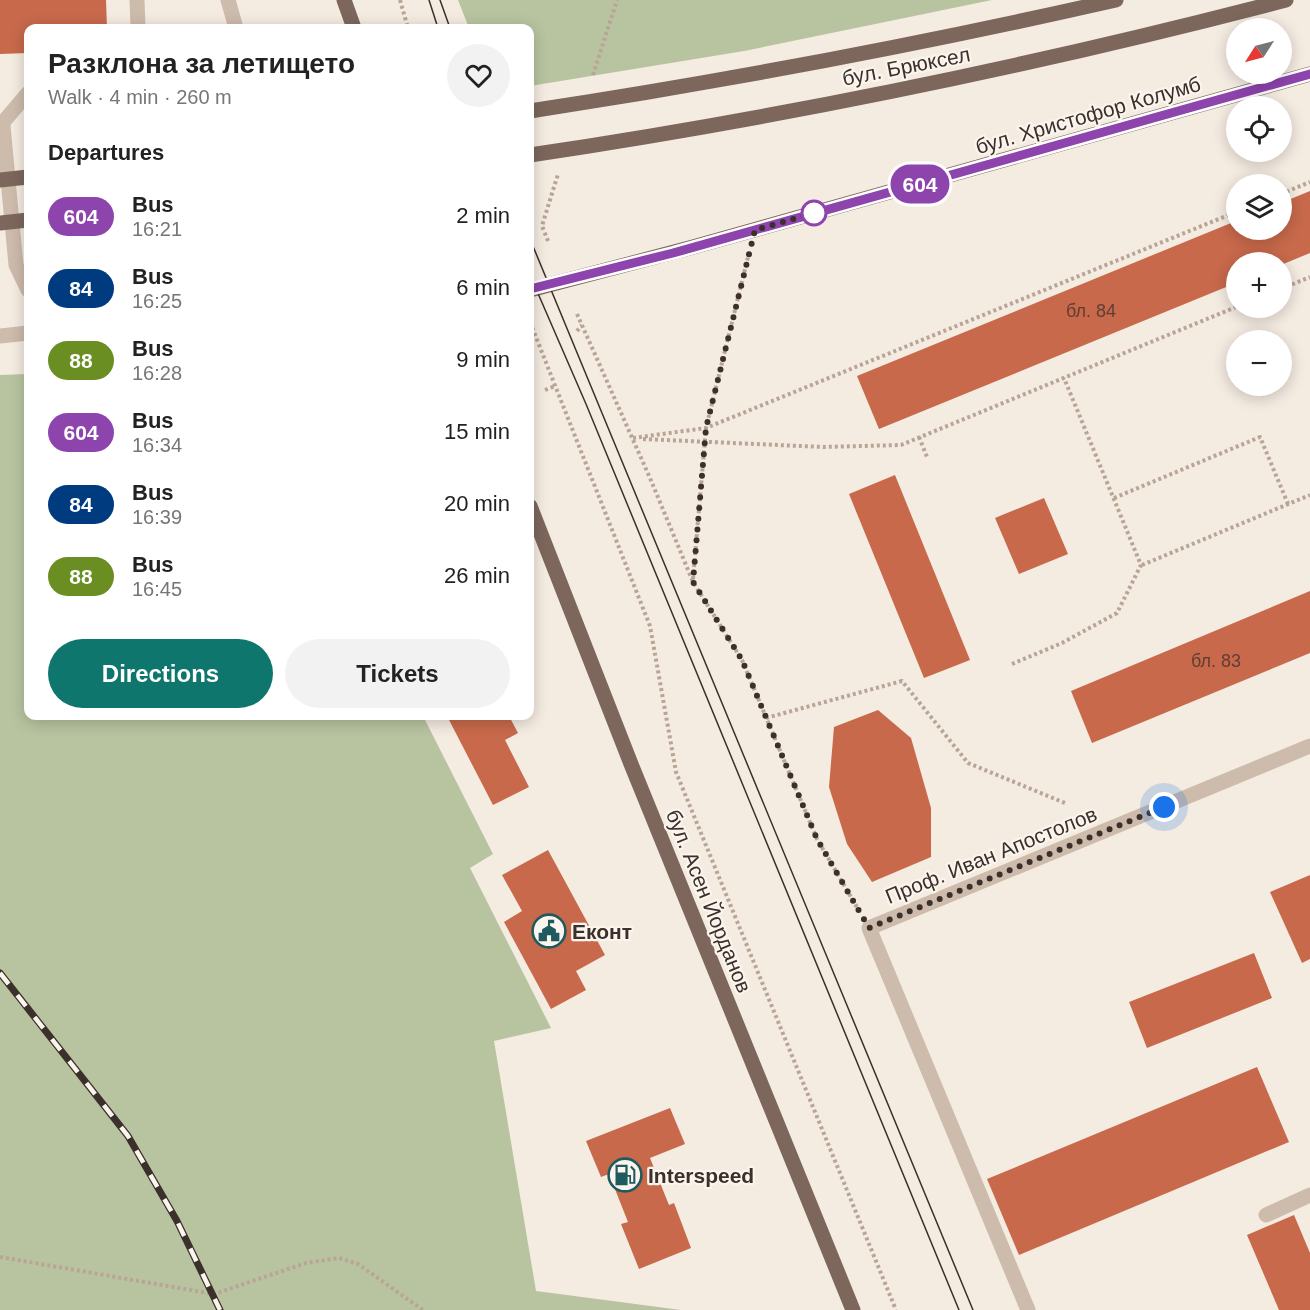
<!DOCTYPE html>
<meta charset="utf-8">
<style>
:root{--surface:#fff;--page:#f2f2f2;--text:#222;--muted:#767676;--accent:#0f766e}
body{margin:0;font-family:Helvetica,sans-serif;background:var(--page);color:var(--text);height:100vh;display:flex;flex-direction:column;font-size:22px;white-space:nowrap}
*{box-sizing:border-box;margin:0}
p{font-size:20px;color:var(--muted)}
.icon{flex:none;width:33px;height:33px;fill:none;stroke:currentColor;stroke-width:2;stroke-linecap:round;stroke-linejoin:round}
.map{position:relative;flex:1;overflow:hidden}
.panel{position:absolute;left:24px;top:24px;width:510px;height:696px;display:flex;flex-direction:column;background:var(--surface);border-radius:12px;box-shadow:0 3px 15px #0003}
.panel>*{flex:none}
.badge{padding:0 12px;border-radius:20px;font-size:21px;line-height:39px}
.needle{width:39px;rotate:234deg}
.controls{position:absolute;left:1226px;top:18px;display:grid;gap:12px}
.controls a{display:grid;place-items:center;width:66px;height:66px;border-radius:50%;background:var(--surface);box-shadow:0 3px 15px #0003;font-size:30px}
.you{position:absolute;width:30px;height:30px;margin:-15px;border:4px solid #fff;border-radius:50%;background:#1a73e8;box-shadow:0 0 0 9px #1a73e833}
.map>.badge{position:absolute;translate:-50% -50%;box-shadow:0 0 0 3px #fff}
h2{padding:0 24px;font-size:22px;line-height:54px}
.round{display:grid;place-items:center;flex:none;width:63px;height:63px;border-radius:32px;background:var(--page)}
.summary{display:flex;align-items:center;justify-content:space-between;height:102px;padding:0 24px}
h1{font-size:28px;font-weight:600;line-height:45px}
.action{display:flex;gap:12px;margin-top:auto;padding:12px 24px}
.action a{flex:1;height:69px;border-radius:36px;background:var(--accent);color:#fff;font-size:24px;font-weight:600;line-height:69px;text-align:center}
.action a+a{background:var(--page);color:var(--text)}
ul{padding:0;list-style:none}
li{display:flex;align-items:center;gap:18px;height:72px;padding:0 24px}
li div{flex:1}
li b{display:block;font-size:22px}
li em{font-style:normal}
li .badge{min-width:66px;font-weight:700;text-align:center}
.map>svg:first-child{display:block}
.green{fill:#b8c4a0}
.building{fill:#c8694b}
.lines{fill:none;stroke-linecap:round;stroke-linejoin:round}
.path{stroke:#b9a596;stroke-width:4;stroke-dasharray:3 3;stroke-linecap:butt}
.minor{stroke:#cdbbac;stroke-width:15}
.major{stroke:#7d675c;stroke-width:15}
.tram{stroke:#3b302b;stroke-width:1.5}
.rail-casing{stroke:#3b302b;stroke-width:7}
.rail{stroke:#fbf5ee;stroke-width:4.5;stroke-dasharray:14;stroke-linecap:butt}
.major-bridge{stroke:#7d675c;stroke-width:15}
.line-casing{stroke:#fff;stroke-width:14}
.line{stroke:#8e44ad;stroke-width:9}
.walk{stroke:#3b302b;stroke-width:6;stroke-dasharray:0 10.8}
.stop-dot{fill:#fff;stroke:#8e44ad;stroke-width:3}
.labels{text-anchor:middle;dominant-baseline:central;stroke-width:4.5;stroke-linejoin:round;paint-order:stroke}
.number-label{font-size:18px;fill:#5e3e33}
.street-label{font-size:21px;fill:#3b302b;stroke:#fbf5ee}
.poi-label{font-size:21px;font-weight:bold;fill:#3b302b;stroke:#fbf5ee;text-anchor:start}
</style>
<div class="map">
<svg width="1310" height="1310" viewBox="0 0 1310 1310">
<rect width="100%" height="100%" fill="#f4ebe1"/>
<!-- green -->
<g class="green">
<polygon points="458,0 992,0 744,51 530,86 530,28 469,28"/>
<polygon points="28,374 28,716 423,716 493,854 470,868 551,1028 494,1041 536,1291 681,1310 0,1310 0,375"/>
</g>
<!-- building -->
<g class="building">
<polygon points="0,0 106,0 107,28 28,28 28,53 0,54"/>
<polygon points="1310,191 1310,253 1281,265 1236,262 1236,283 879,429 857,376 1236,221 1236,230 1281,230 1281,203"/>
<polygon points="895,475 970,660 924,678 849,494"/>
<polygon points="1044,498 1068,554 1019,574 995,518"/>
<polygon points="1310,591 1310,653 1092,743 1071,691"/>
<polygon points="878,710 911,738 931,808 931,857 872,882 847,844 829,787 834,727"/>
<polygon points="447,716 509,716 518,733 505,740 529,787 493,805"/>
<polygon points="548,850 605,955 576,971 586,990 551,1009 504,922 522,911 502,875"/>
<polygon points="1310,875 1310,959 1302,963 1270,892"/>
<polygon points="1254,953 1272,998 1147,1048 1129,1002"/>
<polygon points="1257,1067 1289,1142 1019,1255 987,1179"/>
<polygon points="670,1108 685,1144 650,1158 669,1205 674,1203 691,1248 639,1269 621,1224 628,1222 609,1174 601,1177 586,1141"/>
<polygon points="1294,1215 1310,1253 1310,1310 1279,1310 1247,1235"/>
</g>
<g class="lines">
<!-- path -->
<g class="path">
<polyline points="400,0 408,28"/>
<polyline points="593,75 617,0"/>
<polyline points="1281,194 1310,182"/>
<polyline points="548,241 542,226 558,174"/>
<polyline points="1281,289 1310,277"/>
<polyline points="577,314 650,478 693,582 742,660 817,839 858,909"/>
<polyline points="530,322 650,626 676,772 896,1310"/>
<polyline points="577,331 582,325"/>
<polyline points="545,390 555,386"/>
<polyline points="919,437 927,457"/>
<polyline points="633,438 706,428 1236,212"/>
<polyline points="643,439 823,447 901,445 1236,307"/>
<polyline points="1114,498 1260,437 1288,504"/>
<polyline points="1142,565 1310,495"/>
<polyline points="693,579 706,428 749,253"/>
<polyline points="1012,664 1062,643 1117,613 1141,565 1064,378"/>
<polyline points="766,718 902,681 968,763 1065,803"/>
<polyline points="0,1257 214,1294 306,1263 339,1258 358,1264 423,1310"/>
</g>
<!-- minor -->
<g class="minor">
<polyline points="137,0 138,28"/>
<polyline points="228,0 236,28"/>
<polyline points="0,126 28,93"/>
<polyline points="3,126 16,265 28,290"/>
<polyline points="0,336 28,333"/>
<polyline points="1266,1215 1310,1195"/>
<polyline points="1028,1310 869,928 1310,746"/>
</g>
<!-- major -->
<g class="major">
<polyline points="344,0 354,28"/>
<polyline points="530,290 693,247 1310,74"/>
<polyline points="530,506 631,764 853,1310"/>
</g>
<!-- tram -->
<g class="tram">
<polyline points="429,0 438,28"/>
<polyline points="440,0 450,28"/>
<polyline points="530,239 973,1310"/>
<polyline points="530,275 586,404 959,1310"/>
</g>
<defs>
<polyline id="rail" points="0,973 128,1136 177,1221 220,1310"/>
</defs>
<!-- rail casing -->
<use href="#rail" class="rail-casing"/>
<!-- rail -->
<use href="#rail" class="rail"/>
<!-- major-bridge -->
<g class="major-bridge">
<path d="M 530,111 C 726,81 922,44 1116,0"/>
<path d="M 530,155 C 784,117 1037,65 1286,0"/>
<polyline points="0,180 28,177"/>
<polyline points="0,223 28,220"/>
</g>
</g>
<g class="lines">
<defs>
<polyline id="line" points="530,289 673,253 1310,74"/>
</defs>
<!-- line casing -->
<use href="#line" class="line-casing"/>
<!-- line -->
<use href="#line" class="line"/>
<!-- walk -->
<polyline class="walk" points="814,213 755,230 706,428 693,582 742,660 817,839 869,928 1164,807"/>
</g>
<!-- icons -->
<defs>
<symbol id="civic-ring" viewBox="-11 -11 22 22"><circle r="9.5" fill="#fbf5ee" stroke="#1f5a5e" stroke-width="1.5"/><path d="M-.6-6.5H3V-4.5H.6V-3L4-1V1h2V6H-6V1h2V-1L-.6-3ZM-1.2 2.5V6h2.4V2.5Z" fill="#1f5a5e"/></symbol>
<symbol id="fuel-ring" viewBox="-11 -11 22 22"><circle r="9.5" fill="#fbf5ee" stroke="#1f5a5e" stroke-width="1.5"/><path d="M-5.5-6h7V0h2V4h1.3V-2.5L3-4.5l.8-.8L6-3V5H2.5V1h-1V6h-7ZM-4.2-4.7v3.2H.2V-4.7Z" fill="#1f5a5e"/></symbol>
</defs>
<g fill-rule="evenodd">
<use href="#civic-ring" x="530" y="912" width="38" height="38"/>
<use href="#fuel-ring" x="606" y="1156" width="38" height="38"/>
</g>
<!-- markers -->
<circle class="stop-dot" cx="814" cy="213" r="12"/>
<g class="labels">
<!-- number labels -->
<g class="number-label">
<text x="1091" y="311">бл. 84</text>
<text x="1216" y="661">бл. 83</text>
</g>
<!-- street labels -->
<g class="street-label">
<text transform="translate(906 66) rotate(-11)">бул. Брюксел</text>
<text transform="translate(1088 115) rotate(-16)">бул. Христофор Колумб</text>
<text transform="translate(991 855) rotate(-22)">Проф. Иван Апостолов</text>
<text transform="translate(709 901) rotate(68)">бул. Асен Йорданов</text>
</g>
<!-- poi labels -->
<g class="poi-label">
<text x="572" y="931">Еконт</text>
<text x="648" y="1175">Interspeed</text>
</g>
</g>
</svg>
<div class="controls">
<a><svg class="needle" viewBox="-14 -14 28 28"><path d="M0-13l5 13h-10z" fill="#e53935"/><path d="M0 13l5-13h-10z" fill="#767676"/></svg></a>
<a><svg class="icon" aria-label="locate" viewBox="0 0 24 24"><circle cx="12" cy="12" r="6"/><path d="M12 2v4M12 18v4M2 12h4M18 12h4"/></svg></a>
<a><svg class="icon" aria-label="layers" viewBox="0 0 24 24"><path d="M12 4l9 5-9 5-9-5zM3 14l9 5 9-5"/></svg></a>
<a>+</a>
<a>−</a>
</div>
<div class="you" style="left:1164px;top:807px"></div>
<b class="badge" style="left:920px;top:184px;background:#8e44ad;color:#fff">604</b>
<section class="panel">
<div class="summary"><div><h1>Разклона за летището</h1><p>Walk · 4 min · 260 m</p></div><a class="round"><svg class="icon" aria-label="heart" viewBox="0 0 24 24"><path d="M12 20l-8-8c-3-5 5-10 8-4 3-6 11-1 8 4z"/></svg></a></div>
<h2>Departures</h2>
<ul>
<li><span class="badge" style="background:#8e44ad;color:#fff">604</span><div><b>Bus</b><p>16:21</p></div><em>2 min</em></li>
<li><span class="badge" style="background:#003b80;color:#fff">84</span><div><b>Bus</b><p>16:25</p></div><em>6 min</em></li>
<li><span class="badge" style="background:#6b8e23;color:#fff">88</span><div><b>Bus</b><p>16:28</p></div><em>9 min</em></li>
<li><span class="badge" style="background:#8e44ad;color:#fff">604</span><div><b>Bus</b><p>16:34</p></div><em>15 min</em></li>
<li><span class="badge" style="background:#003b80;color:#fff">84</span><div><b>Bus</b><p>16:39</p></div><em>20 min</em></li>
<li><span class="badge" style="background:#6b8e23;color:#fff">88</span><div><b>Bus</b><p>16:45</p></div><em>26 min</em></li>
</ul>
<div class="action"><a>Directions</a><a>Tickets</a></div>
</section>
</div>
